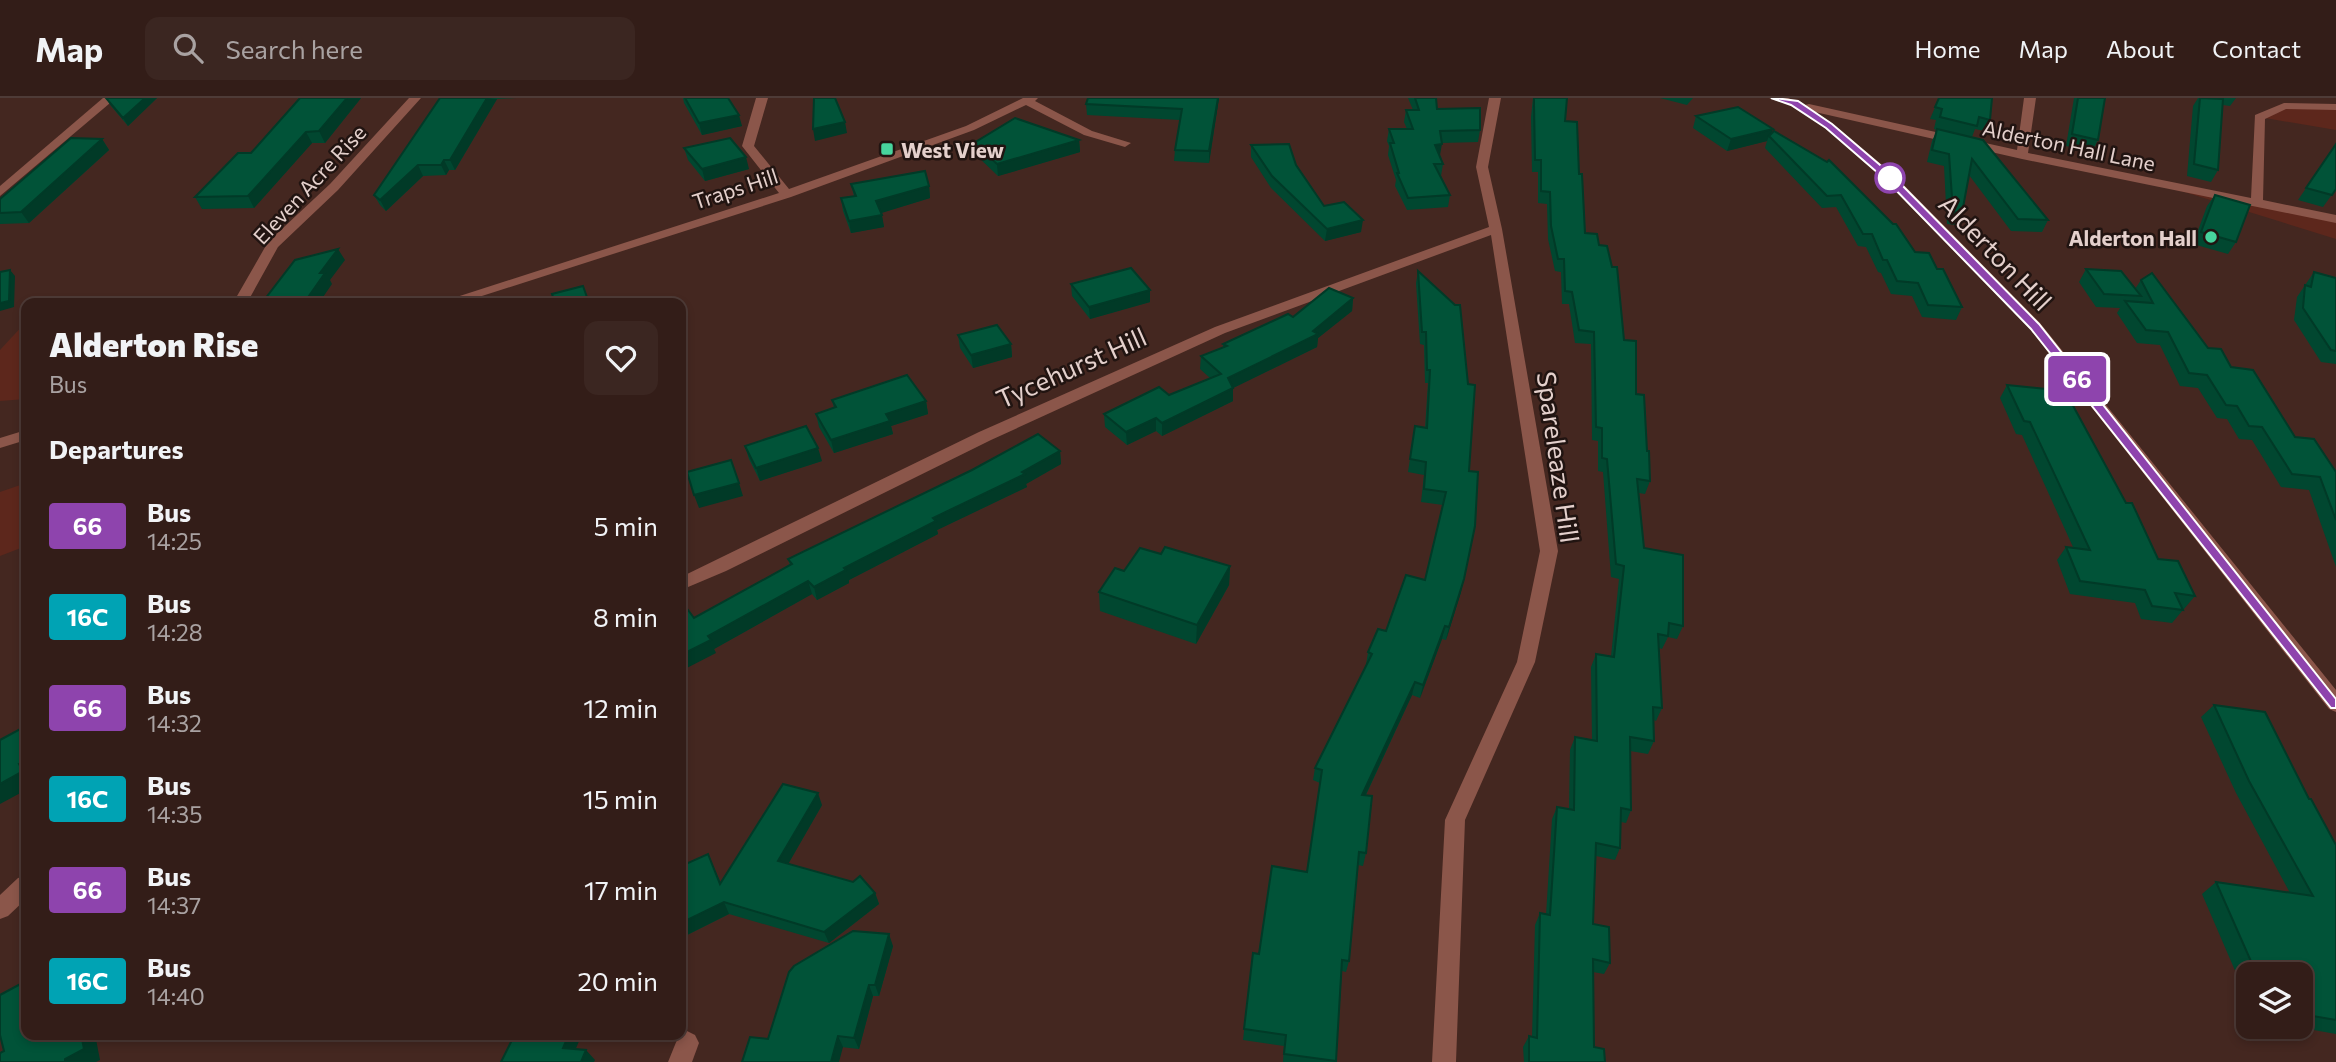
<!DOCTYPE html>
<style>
:root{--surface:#331d18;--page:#3b2621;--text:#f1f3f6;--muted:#a9a2a2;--line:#4e3b37}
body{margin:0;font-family:Commissioner,sans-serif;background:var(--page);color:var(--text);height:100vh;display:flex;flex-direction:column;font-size:26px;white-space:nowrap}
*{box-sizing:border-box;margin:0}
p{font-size:23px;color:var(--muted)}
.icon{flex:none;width:38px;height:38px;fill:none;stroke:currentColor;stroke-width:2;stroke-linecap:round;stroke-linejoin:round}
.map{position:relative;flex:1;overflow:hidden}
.side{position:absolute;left:21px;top:200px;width:665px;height:742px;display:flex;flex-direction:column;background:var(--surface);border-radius:14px;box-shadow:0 4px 10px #0003,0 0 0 2px var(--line)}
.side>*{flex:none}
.badge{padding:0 14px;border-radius:5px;font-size:24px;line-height:46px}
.buttons{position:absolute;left:2236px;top:864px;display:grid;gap:14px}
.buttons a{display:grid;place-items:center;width:77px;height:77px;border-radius:14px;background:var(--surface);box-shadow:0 4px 10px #0003,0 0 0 2px var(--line);font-size:35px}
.map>.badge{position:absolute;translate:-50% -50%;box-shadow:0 0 0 4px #fff}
h2{padding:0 28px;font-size:26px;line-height:63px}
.round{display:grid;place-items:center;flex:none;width:74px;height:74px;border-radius:14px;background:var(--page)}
.headline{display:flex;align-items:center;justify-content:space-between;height:119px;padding:0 28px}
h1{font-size:33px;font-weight:800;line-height:52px}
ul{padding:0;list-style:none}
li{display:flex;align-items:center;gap:21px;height:91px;padding:0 28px}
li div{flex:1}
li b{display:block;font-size:26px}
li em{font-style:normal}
li .badge{min-width:77px;font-weight:700;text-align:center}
header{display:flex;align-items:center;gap:42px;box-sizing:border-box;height:98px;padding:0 35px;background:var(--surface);border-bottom:2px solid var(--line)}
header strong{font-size:33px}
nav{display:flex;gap:38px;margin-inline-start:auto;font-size:24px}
.search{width:490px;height:63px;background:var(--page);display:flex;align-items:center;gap:18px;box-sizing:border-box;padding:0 24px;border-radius:14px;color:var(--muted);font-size:26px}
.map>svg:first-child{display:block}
.green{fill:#5d271c}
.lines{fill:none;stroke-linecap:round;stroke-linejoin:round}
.minor{fill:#8b564a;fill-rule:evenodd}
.wall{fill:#014730}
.shaded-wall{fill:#013a27}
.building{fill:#015338;stroke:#013a27;stroke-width:2}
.line{fill:#8e44ad;stroke:#fff;stroke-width:2}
.poi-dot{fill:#47d49d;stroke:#211411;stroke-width:2.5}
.stop-dot{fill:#fff;stroke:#8e44ad;stroke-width:3.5}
.labels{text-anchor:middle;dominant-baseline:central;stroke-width:5;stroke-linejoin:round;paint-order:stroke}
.far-street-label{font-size:21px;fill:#e4d0cc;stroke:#211411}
.far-poi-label{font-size:21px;font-weight:bold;fill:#e4d0cc;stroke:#211411;text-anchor:start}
.street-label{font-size:26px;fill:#e4d0cc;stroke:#211411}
</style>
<header>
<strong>Map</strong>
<div class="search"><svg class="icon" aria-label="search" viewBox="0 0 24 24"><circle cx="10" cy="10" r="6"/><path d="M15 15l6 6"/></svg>Search here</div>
<nav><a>Home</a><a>Map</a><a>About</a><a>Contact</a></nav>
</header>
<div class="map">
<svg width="2336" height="964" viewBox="0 0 2336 964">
<rect width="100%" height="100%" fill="#442720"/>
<!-- green -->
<g class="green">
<polygon points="2284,8 2336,9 2336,32 2259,19"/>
<polygon points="2149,83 2336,121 2336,141"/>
<polygon points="26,224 26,301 0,303 0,252"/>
<polygon points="26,385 26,448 0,458 0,394"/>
</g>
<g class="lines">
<!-- minor -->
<g class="minor">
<polygon points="103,0 116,0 0,98 0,88"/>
<polygon points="409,0 421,0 338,92 278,149 247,205 233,205 268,144 330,86"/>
<polygon points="756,0 768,0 754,48 789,91 966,28 1023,0 1038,0 1035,3 1092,33 1131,45 1125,49 1084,37 1026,7 974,32 791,99 460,205 438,205 779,95 742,48"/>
<polygon points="1489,0 1501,0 1488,69 1502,131 1558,453 1535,564 1465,722 1456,964 1432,964 1445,722 1517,564 1540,453 1491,137 1225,235 991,342 726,473 681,492 681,479 979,334 1215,229 1489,129 1476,69"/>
<polygon points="1769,0 1788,0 1805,7 1809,6 2017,52 2024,0 2036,0 2028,55 2251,100 2255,17 2284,5 2336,6 2336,12 2286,11 2265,21 2263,102 2336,117 2336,125 2022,61 1815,14 1833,26 1894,77 2040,225 2336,592 2336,614 2329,611 2030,231 1886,83 1825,30 1790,7"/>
<polygon points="26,332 26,342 0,350 0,340"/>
<polygon points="26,778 26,801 8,818 0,821 0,797 18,780"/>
<polygon points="687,933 695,937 699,945 692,964 668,964 679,937"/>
</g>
</g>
<!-- wall -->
<g class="wall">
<polygon points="106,0 157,0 128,28 111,8"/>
<polygon points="300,0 361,0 325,45 312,45 254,110 202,111 195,99 251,55"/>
<polygon points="440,0 516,0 497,1 455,72 449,72 446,77 423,78 386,113 380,107 374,97"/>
<polygon points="683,0 728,0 742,28 702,37 684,5"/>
<polygon points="1219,0 1209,65 1174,63 1175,52 1180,22 1087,17 1086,6"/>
<polygon points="1408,0 1436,0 1437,11 1480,32 1478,44 1441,45 1439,58 1443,66 1441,78 1450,97 1448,109 1407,112 1395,88 1396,82 1388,57 1389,48 1387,43 1389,31 1407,31 1404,24 1406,12 1413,12"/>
<polygon points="1533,0 1567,0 1565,23 1579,76 1585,135 1599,147 1624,242 1647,353 1650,383 1645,396 1639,395 1644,450 1683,528 1677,541 1668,539 1662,551 1659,550 1662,610 1656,623 1654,622 1654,643 1648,656 1630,653 1631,712 1626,725 1621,724 1620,750 1615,762 1596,758 1593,826 1610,865 1604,876 1593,874 1594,949 1605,964 1524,964 1523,949 1529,938 1532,939 1535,827 1540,815 1546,817 1552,721 1557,709 1569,711 1570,652 1575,639 1592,642 1591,569 1596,556 1611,558 1619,481 1611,479 1603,374 1598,373 1598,343 1592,342 1591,246 1575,245 1569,206 1562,206 1561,174 1555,173 1548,141 1547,106 1538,105 1538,74 1532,74 1531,19"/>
<polygon points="1660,0 1693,0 1687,7"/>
<polygon points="1939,0 1990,22 1984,33 1975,31 1972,39 2048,122 2042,134 2011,133 1969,77 1962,115 1956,127 1947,126 1944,68 1927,64 1932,43 1937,32 1934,31 1936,22 1930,21"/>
<polygon points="2074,0 2105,0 2098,42 2092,54 2066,48"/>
<polygon points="2198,0 2236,0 2230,8 2223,7 2218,72 2211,84 2187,78 2193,8"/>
<polygon points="1696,18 1772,35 1915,154 1937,171 1962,209 1956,222 1922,219 1912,198 1891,196 1881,175 1878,174 1866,149 1858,148 1836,109 1822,110 1765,50 1767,43 1727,53 1693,30"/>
<polygon points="102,41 109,52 29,125 0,126 0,101"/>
<polygon points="1079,42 1080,54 998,78 976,57 974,45"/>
<polygon points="2336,46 2336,91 2323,109 2298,102"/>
<polygon points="1251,47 1296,67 1324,108 1361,134 1325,143 1271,90 1251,59"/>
<polygon points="684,50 749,71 705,83 688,62"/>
<polygon points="851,86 929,88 930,100 881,115 884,129 851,135 843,113 841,100 854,98"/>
<polygon points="2215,97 2236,144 2228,156 2193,146 2207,108"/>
<polygon points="2086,171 2135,191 2141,182 2208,250 2231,269 2295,339 2336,374 2336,469 2309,392 2281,389 2252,342 2239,341 2227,321 2217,320 2198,290 2180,288 2160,247 2137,245 2117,215 2120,210 2096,209 2079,184"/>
<polygon points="1418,173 1461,494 1446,542 1442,541 1420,600 1412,597 1366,697 1366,755 1363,768 1358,767 1349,863 1346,874 1342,873 1336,964 1283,964 1284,948 1243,942 1253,855 1259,856 1307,774 1320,685 1313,682 1315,670 1366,567 1368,554 1386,533 1425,482 1443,407 1421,404 1424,377 1408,374 1415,328 1425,330 1428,285 1425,285 1424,247 1420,246 1416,185"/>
<polygon points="2314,174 2336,180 2336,266 2321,264 2294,222 2297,199"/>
<polygon points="1071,186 1150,192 1150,204 1090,221 1072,198"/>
<polygon points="1353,200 1352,213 1318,240 1317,249 1233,290 1233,303 1162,338 1156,333 1127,347 1105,329 1104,316 1169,297 1210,280 1200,271 1201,258 1223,250 1223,246 1293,219"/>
<polygon points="958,237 1011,246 1012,259 973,270 960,250"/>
<polygon points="2007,287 2126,405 2158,461 2195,498 2184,511 2183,511 2183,512 2172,525 2141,521 2135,505 2070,496 2057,462 2066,449 2073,449 2022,337 2016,336 2000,300"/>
<polygon points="832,302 926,303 928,316 891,328 893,336 834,355 819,329 816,316 834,310"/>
<polygon points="745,348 822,363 760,383 749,361"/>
<polygon points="1060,353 1061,366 1026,386 1027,389 937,432 938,436 849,482 849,485 817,502 812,496 714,551 716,555 694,520 790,467 788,461"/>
<polygon points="1161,456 1230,468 1229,487 1196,546 1100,513 1099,494 1124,473"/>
<polygon points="2214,607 2309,701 2336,747 2336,936 2297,929 2301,929 2301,877 2249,877 2249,905 2202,796 2216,784 2290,795 2236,695 2201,619"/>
<polygon points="822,707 788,766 875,795 879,806 829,845 729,816 681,840 686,760 688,766 713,768 721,785"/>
<polygon points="893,848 879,898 873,898 859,951 768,941"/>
</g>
<!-- shaded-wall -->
<g class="shaded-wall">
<polygon points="145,0 157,0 128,28 123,20"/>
<polygon points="347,0 361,0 325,45 319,33"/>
<polygon points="487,0 497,1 455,72 450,62"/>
<polygon points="1218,0 1219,0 1209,65 1209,53"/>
<polygon points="739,17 742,28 702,37 699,25"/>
<polygon points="845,24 847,35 815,43 813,31"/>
<polygon points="1773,31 1770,39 1769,38 1767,43 1727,53 1731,41"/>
<polygon points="306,34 312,45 254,110 248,98"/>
<polygon points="102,41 109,52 29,125 21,114"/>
<polygon points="1079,42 1080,54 998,78 997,66"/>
<polygon points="1442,46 1440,57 1435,47"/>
<polygon points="746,59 749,71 705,83 702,71"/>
<polygon points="444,62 449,72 446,77 441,67"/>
<polygon points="418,67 423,78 386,113 380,102"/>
<polygon points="929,88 930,100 878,116 876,103"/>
<polygon points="882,117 884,129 851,135 849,123"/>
<polygon points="1363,122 1361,134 1325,143 1327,131"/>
<polygon points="338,151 345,162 330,182 332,186 319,205 304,205 320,175"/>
<polygon points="10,172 15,178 14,209 0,213 0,205"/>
<polygon points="1150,192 1150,204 1090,221 1089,209"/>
<polygon points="1353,200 1352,213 1318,240 1317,249 1233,290 1233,303 1162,338 1162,325 1228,280 1313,233"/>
<polygon points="1011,246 1012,259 973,270 971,257"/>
<polygon points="926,303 928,316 891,328 893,336 834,355 831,342 886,316"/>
<polygon points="1156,320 1156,333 1127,347 1126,334"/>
<polygon points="818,350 822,363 760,383 756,370"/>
<polygon points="1060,353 1061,366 1026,386 1027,389 937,432 938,436 849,482 849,485 817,502 814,489 844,470 933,420 1022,374"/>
<polygon points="739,385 743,398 699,410 694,397"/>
<polygon points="681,413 682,413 687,426 681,428"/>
<polygon points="1230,468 1229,487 1196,546 1197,527"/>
<polygon points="1464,481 1461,494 1446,542 1449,529"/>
<polygon points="808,483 812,496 714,551 716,555 681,573 681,557 708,538"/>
<polygon points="1445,528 1442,541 1420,600 1423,587"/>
<polygon points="1415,584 1412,597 1360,709 1362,697"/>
<polygon points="26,663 26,692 0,706 0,686 19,666"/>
<polygon points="818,695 822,707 783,775 778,763"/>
<polygon points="875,795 879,806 829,845 824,834"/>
<polygon points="724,804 729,816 681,840 681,825"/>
<polygon points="889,836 893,848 879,898 875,887"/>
<polygon points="869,887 873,898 859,951 854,940"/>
<polygon points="81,936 95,936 100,962 96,964 65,964 65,961"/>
<polygon points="569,936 582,936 572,960 563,950"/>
<polygon points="838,938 843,949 839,964 831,964"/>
<polygon points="586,952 595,962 594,964 581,964"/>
</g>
<!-- building -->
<g class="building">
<polygon points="106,0 145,0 123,20"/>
<polygon points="300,0 347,0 319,33 306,34 248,98 195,99 238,55 251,55"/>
<polygon points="440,0 487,0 450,62 444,62 441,67 418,67 380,102 374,97"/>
<polygon points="685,0 728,0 739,17 699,25"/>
<polygon points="814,0 835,0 845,24 813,31"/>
<polygon points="1088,0 1218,0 1209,53 1175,52 1182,11 1086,6"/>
<polygon points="1415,0 1436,0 1437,11 1480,10 1480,32 1440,33 1442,46 1435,47 1443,66 1434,66 1450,97 1408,100 1397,75 1399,75 1390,45 1394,45 1389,31 1413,31 1406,12 1419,12"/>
<polygon points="1534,0 1567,0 1565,23 1577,24 1579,76 1582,76 1585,135 1597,136 1599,147 1607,148 1612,169 1617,169 1624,242 1636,243 1636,296 1644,297 1647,353 1649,353 1650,383 1637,381 1644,450 1683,457 1683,528 1669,525 1668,538 1658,536 1662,610 1653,609 1654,643 1630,639 1631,712 1621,710 1620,750 1596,745 1593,826 1609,829 1610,865 1593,861 1594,949 1604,951 1605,964 1529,964 1529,938 1537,940 1540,815 1550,817 1557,709 1574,712 1575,639 1597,643 1596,556 1614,559 1624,468 1616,466 1607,361 1602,360 1602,330 1596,329 1594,234 1579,232 1572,194 1565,193 1564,161 1558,161 1551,128 1550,94 1541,93 1541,62 1535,62 1534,7"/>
<polygon points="1939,0 1992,0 1990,22 1979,19 1977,28 1940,19 1942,11 1935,9"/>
<polygon points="2078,0 2105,0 2098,42 2072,36"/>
<polygon points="2200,0 2223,1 2218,72 2194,66"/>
<polygon points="1738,9 1773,31 1731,41 1696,18"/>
<polygon points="1015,20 1079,42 997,66 974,45"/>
<polygon points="1937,31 1983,42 2048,122 2018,121 1972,61 1962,115 1953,114 1949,56 1932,52"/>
<polygon points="1774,33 1827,64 1829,62 1893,126 1896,126 1915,154 1929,155 1937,171 1943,171 1962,209 1928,207 1918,185 1897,183 1887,162 1883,162 1872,136 1863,136 1841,97 1827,98 1769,38"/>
<polygon points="71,40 102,41 21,114 0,115 0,101"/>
<polygon points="730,40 746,59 702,71 684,50"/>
<polygon points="1289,46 1296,67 1324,108 1344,104 1363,122 1327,131 1272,78 1251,47"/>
<polygon points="2336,46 2336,91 2332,97 2306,90"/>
<polygon points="925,73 929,88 876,103 882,117 849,123 841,100 856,98 851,86"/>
<polygon points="2215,97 2250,107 2236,144 2201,134"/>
<polygon points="338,151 320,175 325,175 304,205 267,205 270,200 265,201 295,162"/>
<polygon points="1131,170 1150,192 1089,209 1071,186"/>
<polygon points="2086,171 2121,173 2141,198 2104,196"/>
<polygon points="10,172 9,203 0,205 0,174"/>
<polygon points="1418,173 1455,207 1460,207 1468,286 1475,287 1469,373 1478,374 1475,428 1464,481 1449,529 1445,528 1423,587 1415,584 1362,697 1372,698 1366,755 1359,754 1349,863 1342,862 1336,963 1284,956 1286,937 1244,931 1253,855 1259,856 1272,768 1307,774 1322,672 1315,670 1372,556 1368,554 1378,531 1386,533 1406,477 1425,482 1446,394 1424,391 1426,364 1410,361 1415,328 1427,330 1430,272 1427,272 1426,234 1422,234"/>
<polygon points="2314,174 2336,180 2336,253 2331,252 2303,210 2305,187 2311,189"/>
<polygon points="2152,175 2208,250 2221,251 2231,269 2253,272 2295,339 2314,341 2336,374 2336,422 2320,379 2292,376 2262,329 2249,328 2237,308 2226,307 2207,277 2189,275 2168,234 2146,232 2125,203 2153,205 2141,182"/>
<polygon points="583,188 589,205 555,205 552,196"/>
<polygon points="1329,190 1353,200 1313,233 1318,236 1228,280 1233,290 1162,325 1156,320 1126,334 1104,316 1159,289 1169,297 1221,276 1201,258 1227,248 1223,246 1288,216 1293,219"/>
<polygon points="997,227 1011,246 971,257 958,237"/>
<polygon points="907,277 926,303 886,316 890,323 831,342 816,316 836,309 832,302"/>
<polygon points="2007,287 2065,293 2126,405 2132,405 2158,461 2178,463 2195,498 2175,495 2183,512 2152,508 2145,492 2080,483 2066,449 2090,452 2030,324 2024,323"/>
<polygon points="806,328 818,350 756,370 745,348"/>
<polygon points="1038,336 1060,353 1022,374 1025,376 933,420 936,423 844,470 846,472 814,489 808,483 708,538 711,542 681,557 681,516 688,512 694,520 792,466 788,461 972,372"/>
<polygon points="731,362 739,385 694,397 687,374"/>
<polygon points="1165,449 1230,468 1197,527 1099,494 1115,470 1124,473 1140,450 1161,456"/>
<polygon points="2214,607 2265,614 2309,701 2311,701 2336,747 2336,922 2301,916 2301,877 2257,877 2216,784 2313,798 2249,683"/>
<polygon points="22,630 26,638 26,663 19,666 23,673 0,686 0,642"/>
<polygon points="783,686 818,695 778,763 853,784 860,778 875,795 824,834 724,804 681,825 681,752 686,766 708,756 720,786"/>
<polygon points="853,833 889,836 875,887 869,887 854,940 838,938 831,964 742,964 750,939 768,941 789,874 794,868"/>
<polygon points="26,883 26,936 81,936 84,951 65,961 65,964 0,964 0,955 4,953 0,937 0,897"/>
<polygon points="515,936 569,936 563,950 586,952 581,964 501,964"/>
</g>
<!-- line -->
<polygon class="line" points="1771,0 1775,0 1798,3 1832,26 1893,78 2039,226 2336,601 2336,610 2331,610 2031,231 1886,82 1826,30 1791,7"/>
<!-- markers -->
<g class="poi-dot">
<rect x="880" y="44" width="14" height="14" rx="3.5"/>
<circle cx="2211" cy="139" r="7"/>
</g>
<circle class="stop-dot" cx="1890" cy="80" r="14"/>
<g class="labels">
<!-- far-street labels -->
<g class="far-street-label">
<text transform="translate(2069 47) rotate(12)">Alderton Hall Lane</text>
<text transform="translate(309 86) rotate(-47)">Eleven Acre Rise</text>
<text transform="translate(735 90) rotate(-18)">Traps Hill</text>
</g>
<!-- far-poi labels -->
<g class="far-poi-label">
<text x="901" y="51">West View</text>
<text x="2197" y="139" text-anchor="end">Alderton Hall</text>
</g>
<!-- street labels -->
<g class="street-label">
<text transform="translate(1996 154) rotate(46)">Alderton Hill</text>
<text transform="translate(1071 269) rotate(-24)">Tycehurst Hill</text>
<text transform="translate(1559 359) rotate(82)">Spareleaze Hill</text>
</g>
</g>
</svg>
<div class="buttons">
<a><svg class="icon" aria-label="layers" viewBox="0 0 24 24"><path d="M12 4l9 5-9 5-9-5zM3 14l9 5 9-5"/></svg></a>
</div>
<b class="badge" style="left:2077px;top:281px;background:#8e44ad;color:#fff">66</b>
<section class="side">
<div class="headline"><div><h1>Alderton Rise</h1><p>Bus</p></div><a class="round"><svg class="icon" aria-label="heart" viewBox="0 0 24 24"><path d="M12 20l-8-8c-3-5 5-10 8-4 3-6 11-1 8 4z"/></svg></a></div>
<h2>Departures</h2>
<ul>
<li><span class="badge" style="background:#8e44ad;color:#fff">66</span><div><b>Bus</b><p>14:25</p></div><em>5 min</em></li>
<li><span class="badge" style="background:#00a3b4;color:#fff">16C</span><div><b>Bus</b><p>14:28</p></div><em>8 min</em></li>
<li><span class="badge" style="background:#8e44ad;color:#fff">66</span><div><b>Bus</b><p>14:32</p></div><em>12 min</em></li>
<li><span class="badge" style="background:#00a3b4;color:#fff">16C</span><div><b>Bus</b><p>14:35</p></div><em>15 min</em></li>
<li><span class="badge" style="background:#8e44ad;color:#fff">66</span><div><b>Bus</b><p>14:37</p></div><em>17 min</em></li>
<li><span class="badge" style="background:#00a3b4;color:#fff">16C</span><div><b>Bus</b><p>14:40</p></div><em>20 min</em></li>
</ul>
</section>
</div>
